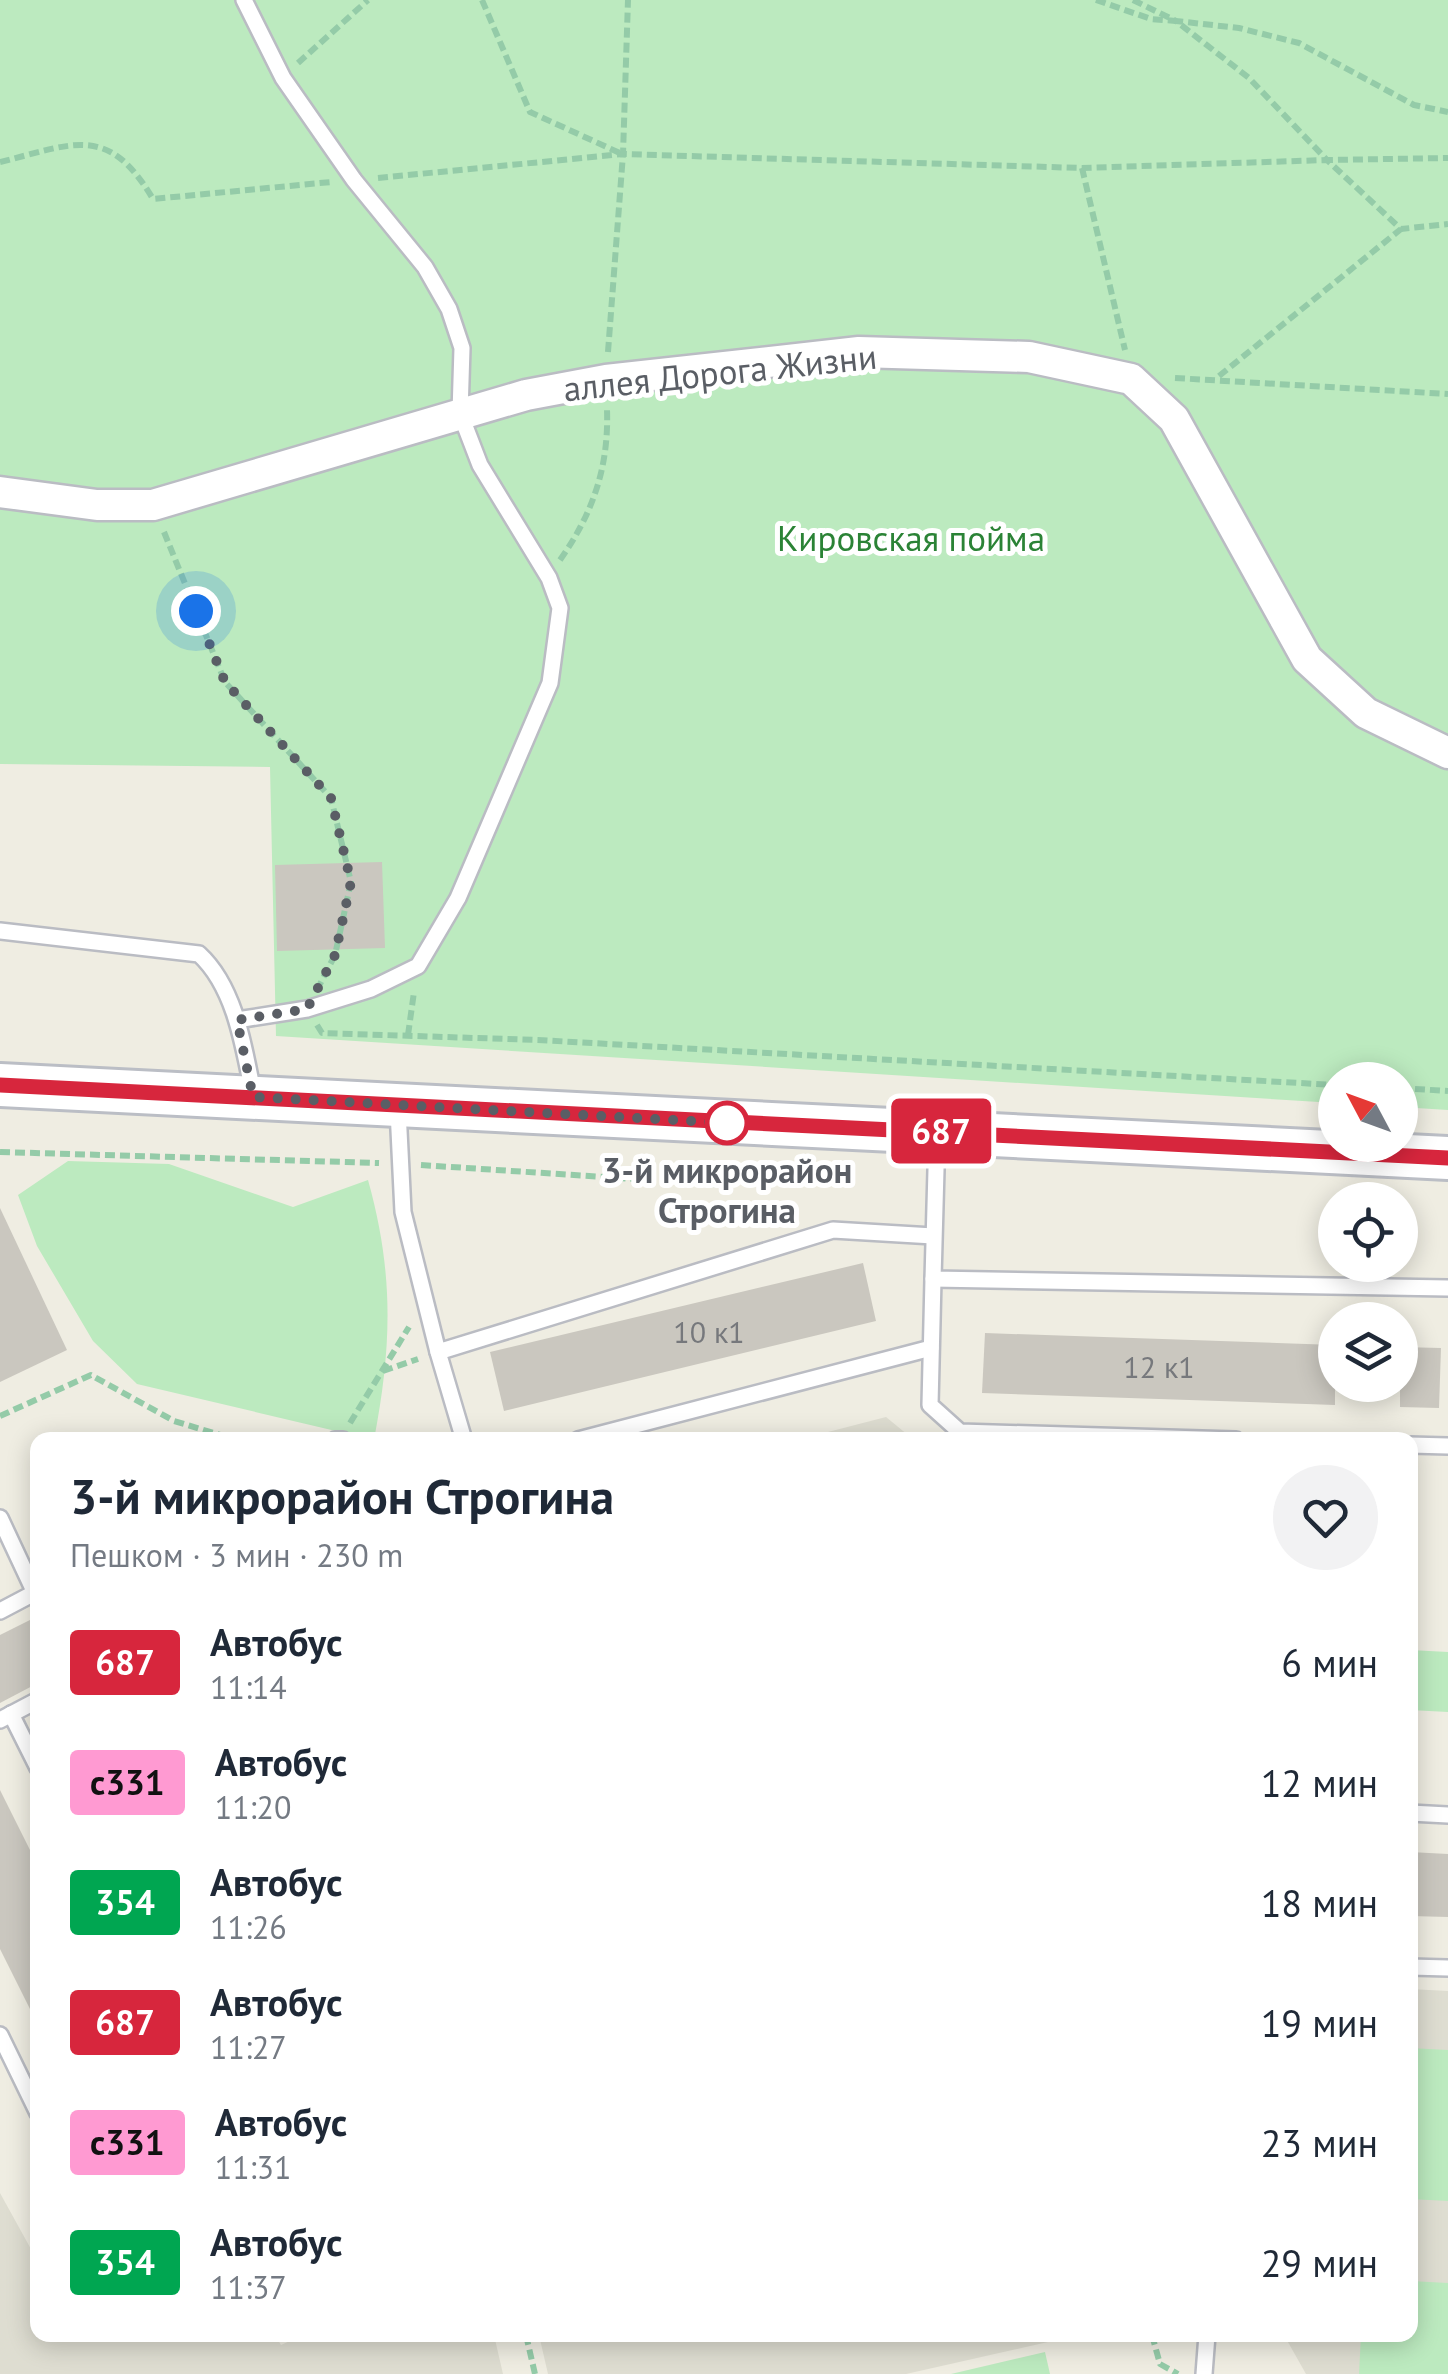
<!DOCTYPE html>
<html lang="ru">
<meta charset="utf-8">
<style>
:root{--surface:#fff;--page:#f2f2f3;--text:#1f2937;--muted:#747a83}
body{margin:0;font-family:"PT Sans",sans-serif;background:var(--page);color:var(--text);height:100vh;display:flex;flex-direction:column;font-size:38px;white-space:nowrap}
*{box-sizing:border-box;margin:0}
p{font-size:32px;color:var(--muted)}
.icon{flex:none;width:55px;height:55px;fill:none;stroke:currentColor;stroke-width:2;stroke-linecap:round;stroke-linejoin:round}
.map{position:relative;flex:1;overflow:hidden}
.side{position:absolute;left:30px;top:1432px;width:1388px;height:910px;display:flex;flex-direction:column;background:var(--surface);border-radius:20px;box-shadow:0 5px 25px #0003}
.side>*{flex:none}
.badge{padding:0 20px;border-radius:8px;font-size:35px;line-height:65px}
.needle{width:65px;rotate:311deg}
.controls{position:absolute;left:1318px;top:1062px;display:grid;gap:20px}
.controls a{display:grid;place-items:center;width:100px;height:100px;border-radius:50%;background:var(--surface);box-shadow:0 5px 25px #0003;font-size:50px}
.you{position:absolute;width:50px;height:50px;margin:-25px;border:8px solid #fff;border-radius:50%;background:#1a73e8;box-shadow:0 0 0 15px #1a73e833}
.map>.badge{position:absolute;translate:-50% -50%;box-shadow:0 0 0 5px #fff}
.round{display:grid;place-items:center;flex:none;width:105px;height:105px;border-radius:52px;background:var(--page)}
.summary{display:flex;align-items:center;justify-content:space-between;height:170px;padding:0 40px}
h1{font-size:48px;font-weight:700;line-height:75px}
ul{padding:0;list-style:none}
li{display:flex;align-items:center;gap:30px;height:120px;padding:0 40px}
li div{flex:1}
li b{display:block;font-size:38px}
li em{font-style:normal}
li .badge{min-width:110px;font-weight:700;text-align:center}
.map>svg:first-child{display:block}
.education{fill:#deddd1}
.green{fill:#bceabf}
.building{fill:#cac7bf}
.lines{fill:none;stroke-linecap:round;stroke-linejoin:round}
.lane-casing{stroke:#babcc3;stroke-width:20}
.street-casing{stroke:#babcc3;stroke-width:35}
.secondary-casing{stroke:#bbbec5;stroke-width:48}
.path{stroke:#94cba8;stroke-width:6;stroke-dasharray:10 5;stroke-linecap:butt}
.lane{stroke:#fff;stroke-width:15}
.street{stroke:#fff;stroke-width:30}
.secondary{stroke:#fff;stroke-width:42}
.line-casing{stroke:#fff;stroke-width:22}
.line{stroke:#d7263d;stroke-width:15}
.walk{stroke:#5a5e65;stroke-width:10;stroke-dasharray:0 18}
.stop-dot{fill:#fff;stroke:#d7263d;stroke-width:5}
.labels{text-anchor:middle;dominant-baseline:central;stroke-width:10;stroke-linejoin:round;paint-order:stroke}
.number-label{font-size:30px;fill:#76787c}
.street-label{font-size:35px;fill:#5a5e65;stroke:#fff}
.park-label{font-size:35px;fill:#2b8336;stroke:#fff}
.stop-label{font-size:35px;font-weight:bold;fill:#5a5e65;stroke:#fff}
</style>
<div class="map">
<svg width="1448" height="2374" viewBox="0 0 1448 2374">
<rect width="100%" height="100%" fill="#efede2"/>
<!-- education -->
<g class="education">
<polygon points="886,1417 914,1440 797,1440"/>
<polygon points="1410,1989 1448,1991 1448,2374 1306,2374 1284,2335 1410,2335"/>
<polygon points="0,2193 37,2260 38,2335 275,2335 281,2345 303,2335 494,2335 503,2374 0,2374"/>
<polygon points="539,2335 1079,2335 906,2374 548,2374"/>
</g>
<!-- green -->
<g class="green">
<polygon points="0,0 1448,0 1448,1110 1400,1107 1400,1080 1335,1080 1335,1103 276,1036 270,767 0,764"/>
<path d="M 68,1161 L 169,1164 L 293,1207 L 368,1180 C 394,1273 392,1346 374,1440 L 137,1384 L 93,1341 L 37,1246 L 18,1195 Z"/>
<polygon points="1410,1650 1448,1652 1448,1712 1410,1710"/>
<polygon points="1410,2048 1448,2050 1448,2201 1410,2199"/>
<polygon points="1410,2281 1448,2283 1448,2374 1359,2374 1361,2335 1410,2335"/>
<polygon points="1045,2352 1050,2374 951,2374"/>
</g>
<!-- building -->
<g class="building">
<polygon points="382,862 385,948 277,951 275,865"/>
<polygon points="0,1208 67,1350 0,1382"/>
<polygon points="863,1263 876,1321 504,1411 490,1352"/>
<polygon points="985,1333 1335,1345 1335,1405 982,1393"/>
<polygon points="1400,1347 1441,1348 1439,1408 1400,1407"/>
<polygon points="38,1616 38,1683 0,1703 0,1635"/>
<polygon points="0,1790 38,1866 38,2025 0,1949"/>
<polygon points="1410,1852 1448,1854 1448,1917 1410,1916"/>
</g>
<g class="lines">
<defs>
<g id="lane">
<path d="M 0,931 L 199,954 C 235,987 244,1047 253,1093"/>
<polyline points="237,1020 307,1009 371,989 418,966 458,898 550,683 560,608 549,578 480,465 460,413 462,348 449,309 425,267 354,180 283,78 244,0"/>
<polyline points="398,1110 403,1212 438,1352"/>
<polyline points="937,1133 933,1279 1448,1288"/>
<polyline points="933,1279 930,1405 960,1432 1236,1440"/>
<polyline points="335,1440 343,1440"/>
<polyline points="464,1440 438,1352 833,1230 933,1236"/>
<polyline points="578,1440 931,1348"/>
<polyline points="1410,1445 1448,1446"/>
<polyline points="0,1518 35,1593"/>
<polyline points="0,1611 38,1591"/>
<polyline points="11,1714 38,1768"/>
<polyline points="0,1720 38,1700"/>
<polyline points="1410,1813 1448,1815"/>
<polyline points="1410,1967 1448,1968"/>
<polyline points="0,2035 38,2113"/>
<polyline points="1204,2374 1207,2335"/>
</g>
<polyline id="street" points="0,492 97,505 153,505 526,395 606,380 859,352 1029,357 1131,379 1174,419 1307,659 1366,713 1448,753"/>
<polyline id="secondary" points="0,1085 1448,1158"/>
</defs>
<!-- lane casing -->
<use href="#lane" class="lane-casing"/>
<!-- street casing -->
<use href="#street" class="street-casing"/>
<!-- secondary casing -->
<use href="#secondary" class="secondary-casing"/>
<!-- path -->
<g class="path">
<polyline points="482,0 530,112 622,154"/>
<polyline points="1096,0 1151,19 1176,21 1249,78 1327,160 1448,158"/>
<polyline points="1133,0 1176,21 1239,28 1299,43 1414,105 1448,112"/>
<polyline points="298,63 368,0"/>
<path d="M 0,162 C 74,144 108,123 153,199 L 331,182"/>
<polyline points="1082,168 1125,350"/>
<polyline points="378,178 623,154 1082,168 1327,160 1401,229 1448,224"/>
<polyline points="608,352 623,154 628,0"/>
<polyline points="1219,376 1401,229"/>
<polyline points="1175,378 1448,394"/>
<polyline points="164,532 225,682 331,798 351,882 335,955 320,984"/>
<path d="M 560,560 C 593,513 609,467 607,409"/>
<polyline points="317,1025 322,1033 538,1040 1335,1085"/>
<polyline points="408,1035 414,992"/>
<polyline points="1400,1088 1448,1091"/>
<polyline points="0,1152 379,1163"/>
<polyline points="421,1165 726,1185"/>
<polyline points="383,1371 418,1359"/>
<polyline points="0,1416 91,1375 174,1421 237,1440"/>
<polyline points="350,1423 409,1327"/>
<polyline points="526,2335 535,2374"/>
<polyline points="1152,2335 1160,2364 1178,2374"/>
</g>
<!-- lane -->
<use href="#lane" class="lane"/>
<!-- street -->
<use href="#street" class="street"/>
<!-- secondary -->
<use href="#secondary" class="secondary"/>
</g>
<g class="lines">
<defs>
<polyline id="line" points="0,1085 1448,1158"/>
</defs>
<!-- line casing -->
<use href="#line" class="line-casing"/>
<!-- line -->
<use href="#line" class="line"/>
<!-- walk -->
<polyline class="walk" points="196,611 225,682 331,798 351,882 335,955 307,1009 237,1020 253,1097 727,1123"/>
</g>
<!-- markers -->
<circle class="stop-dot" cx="727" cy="1123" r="20"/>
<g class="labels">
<!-- number labels -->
<g class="number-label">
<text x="709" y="1331">10 к1</text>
<text x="1159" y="1366">12 к1</text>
</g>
<!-- street labels -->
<g class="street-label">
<text transform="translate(720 372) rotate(-6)">аллея Дорога Жизни</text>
</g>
<!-- park labels -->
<g class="park-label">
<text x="911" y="538">Кировская пойма</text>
</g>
<!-- stop labels -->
<g class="stop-label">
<text x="727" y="1170">3-й микрорайон<tspan x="727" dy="40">Строгина</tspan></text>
</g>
</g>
</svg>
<div class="controls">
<a><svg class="needle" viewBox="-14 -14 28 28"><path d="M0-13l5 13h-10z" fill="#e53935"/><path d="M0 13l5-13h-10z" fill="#747a83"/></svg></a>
<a><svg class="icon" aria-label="locate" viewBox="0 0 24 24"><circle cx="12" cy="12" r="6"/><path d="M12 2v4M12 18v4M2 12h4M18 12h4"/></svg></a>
<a><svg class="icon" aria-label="layers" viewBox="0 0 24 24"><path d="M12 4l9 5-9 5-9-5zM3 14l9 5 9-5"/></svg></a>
</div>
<div class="you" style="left:196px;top:611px"></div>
<b class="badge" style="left:941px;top:1131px;background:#d7263d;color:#fff">687</b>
<section class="side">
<div class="summary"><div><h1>3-й микрорайон Строгина</h1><p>Пешком · 3 мин · 230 m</p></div><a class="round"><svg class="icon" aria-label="heart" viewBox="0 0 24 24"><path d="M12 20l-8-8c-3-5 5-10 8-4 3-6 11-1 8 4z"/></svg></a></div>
<ul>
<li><span class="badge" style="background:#d7263d;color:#fff">687</span><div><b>Автобус</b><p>11:14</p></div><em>6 мин</em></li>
<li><span class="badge" style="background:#ff9ad2;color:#111">с331</span><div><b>Автобус</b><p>11:20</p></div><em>12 мин</em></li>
<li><span class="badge" style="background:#00a651;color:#fff">354</span><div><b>Автобус</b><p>11:26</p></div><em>18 мин</em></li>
<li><span class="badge" style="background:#d7263d;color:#fff">687</span><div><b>Автобус</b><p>11:27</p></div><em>19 мин</em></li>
<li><span class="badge" style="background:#ff9ad2;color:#111">с331</span><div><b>Автобус</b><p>11:31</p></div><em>23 мин</em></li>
<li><span class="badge" style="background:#00a651;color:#fff">354</span><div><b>Автобус</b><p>11:37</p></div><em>29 мин</em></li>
</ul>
</section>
</div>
